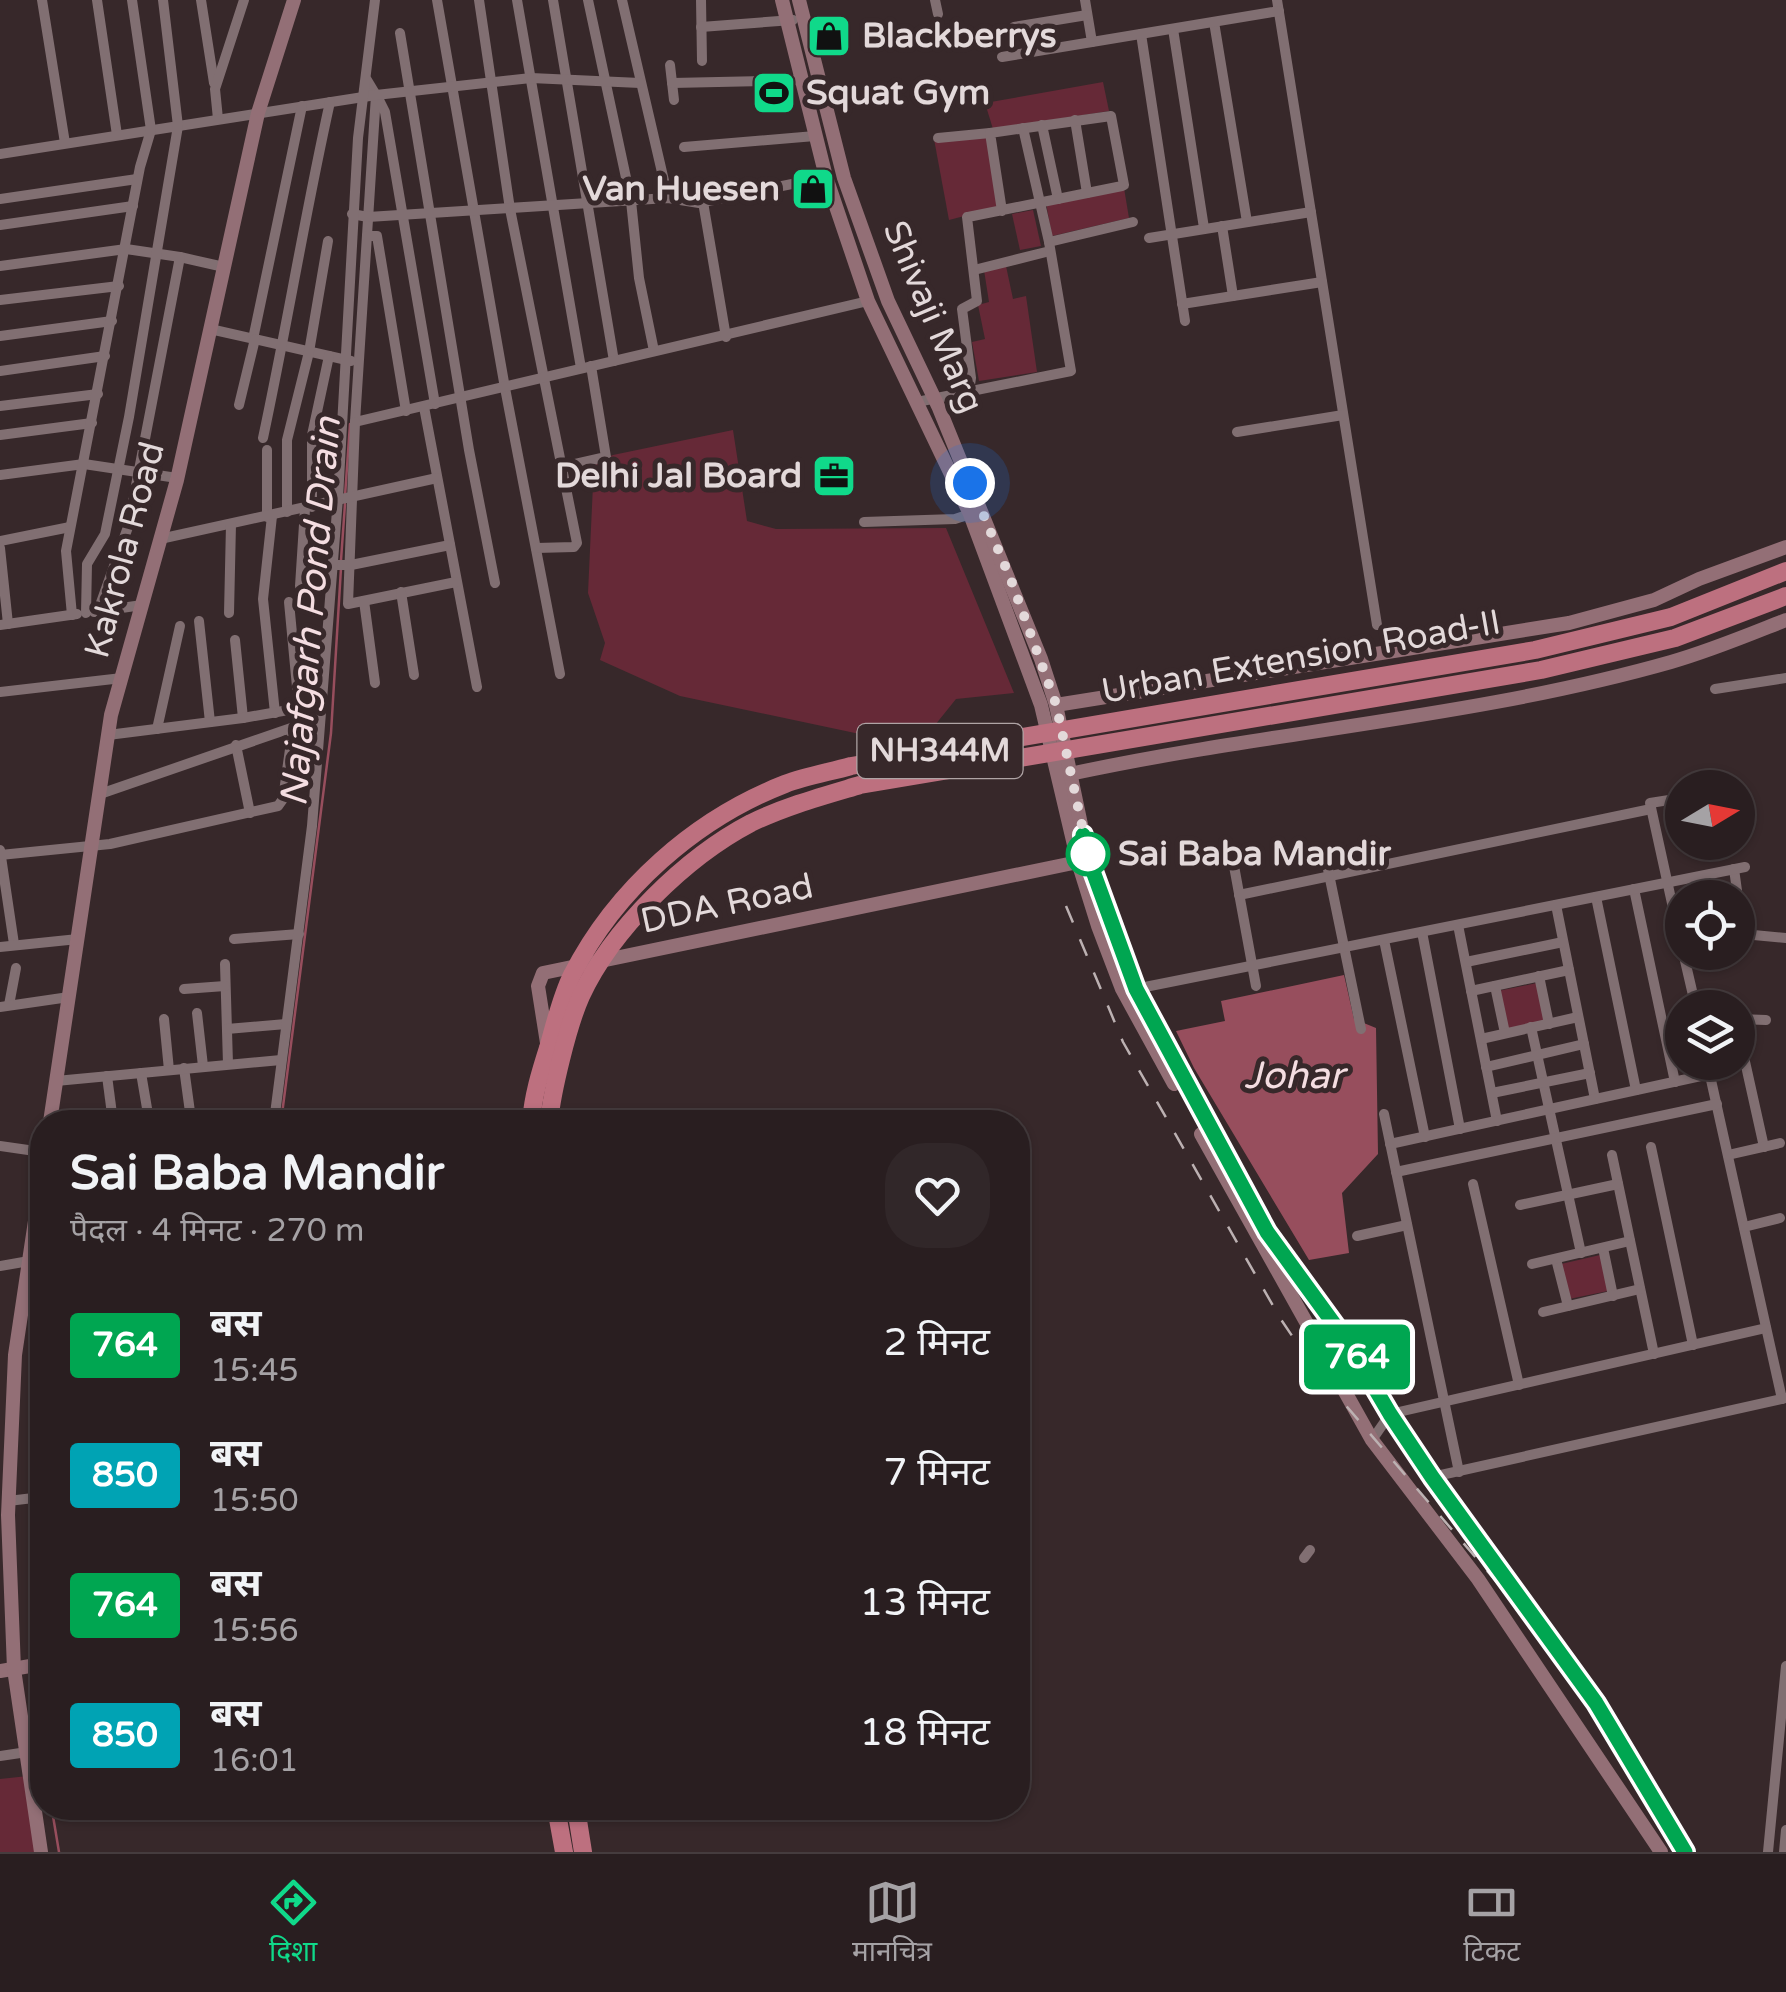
<!DOCTYPE html>
<html lang="hi">
<meta charset="utf-8">
<style>
:root{--surface:#291e20;--page:#312729;--text:#f1f3f6;--muted:#a5a2a5;--line:#453c3e;--accent:#10d98a}
body{margin:0;font-family:"Varela Round","Noto Sans Devanagari",sans-serif;background:var(--page);color:var(--text);height:100vh;display:flex;flex-direction:column;font-size:38px;white-space:nowrap}
*{box-sizing:border-box;margin:0}
p{font-size:32px;color:var(--muted)}
.icon{flex:none;width:55px;height:55px;fill:none;stroke:currentColor;stroke-width:2;stroke-linecap:round;stroke-linejoin:round}
.map{position:relative;flex:1;overflow:hidden}
.details{position:absolute;left:30px;top:1110px;width:1000px;height:710px;display:flex;flex-direction:column;background:var(--surface);border-radius:40px;box-shadow:0 2px 8px #0004,0 0 0 2px var(--line)}
.details>*{flex:none}
.badge{padding:0 20px;border-radius:8px;font-size:35px;line-height:65px}
.needle{width:65px;rotate:80deg}
.fabs{position:absolute;left:1665px;top:770px;display:grid;gap:20px}
.fabs a{display:grid;place-items:center;width:90px;height:90px;border-radius:50%;background:var(--surface);box-shadow:0 2px 8px #0004,0 0 0 2px var(--line);font-size:50px}
.you{position:absolute;width:50px;height:50px;margin:-25px;border:8px solid #fff;border-radius:50%;background:#1a73e8;box-shadow:0 0 0 15px #1a73e833}
.map>.badge{position:absolute;translate:-50% -50%;box-shadow:0 0 0 5px #fff}
.round{display:grid;place-items:center;flex:none;width:105px;height:105px;border-radius:40px;background:var(--page)}
.head{display:flex;align-items:center;justify-content:space-between;height:170px;padding:0 40px}
h1{font-size:48px;font-weight:700;line-height:75px}
ul{padding:0;list-style:none}
li{display:flex;align-items:center;gap:30px;height:130px;padding:0 40px}
li div{flex:1}
li b{display:block;font-size:38px}
li em{font-style:normal}
li .badge{min-width:110px;font-weight:700;text-align:center}
.menu{display:flex;justify-content:space-around;align-items:center;height:140px;border-top:2px solid var(--line);background:var(--surface);font-size:28px;color:var(--muted)}
.menu a{display:grid;justify-items:center;gap:5px}
.menu .on{color:var(--accent)}
.map>svg:first-child{display:block}
.green{fill:#662937}
.water{fill:#974e5d}
.lines{fill:none;stroke-linecap:round;stroke-linejoin:round}
.stream{stroke:#974e5d;stroke-width:2.5}
.street{stroke:#816f72;stroke-width:10}
.secondary{stroke:#936f76;stroke-width:14}
.highway{stroke:#bd707f;stroke-width:18}
.rail{stroke:#bcb1b2;stroke-width:2.5;stroke-dasharray:18 18;stroke-linecap:butt}
.line-casing{stroke:#fff;stroke-width:22}
.line{stroke:#00a651;stroke-width:15}
.walk{stroke:#e3d9da;stroke-width:10;stroke-dasharray:0 18}
.stop-dot{fill:#fff;stroke:#00a651;stroke-width:5}
.labels{text-anchor:middle;dominant-baseline:central;stroke-width:10;stroke-linejoin:round;paint-order:stroke}
.shield{fill:#37282a;stroke:#afa4a5;stroke-width:2.5}
.shield-label{font-size:32px;font-weight:bold;fill:#e3d9da}
.poi-label{font-size:35px;font-weight:bold;fill:#e3d9da;stroke:#37282a;text-anchor:start}
.street-label{font-size:35px;fill:#e3d9da;stroke:#37282a}
.stop-label{font-size:35px;font-weight:bold;fill:#e3d9da;stroke:#37282a;text-anchor:start}
.water-label{font-size:38px;font-style:italic;fill:#f4dde1;stroke:#37282a}
</style>
<div class="map">
<svg width="1786" height="1852" viewBox="0 0 1786 1852">
<rect width="100%" height="100%" fill="#37282a"/>
<!-- green -->
<g class="green">
<polygon points="1103,82 1109,111 993,129 985,103"/>
<polygon points="989,129 1003,206 949,220 934,139"/>
<polygon points="1124,188 1129,218 1052,236 1046,203"/>
<polygon points="1033,210 1041,246 1020,250 1012,214"/>
<polygon points="1006,266 1013,299 1026,296 1037,372 979,381 972,342 985,339 978,305 989,302 984,270"/>
<polygon points="733,430 747,521 776,529 946,528 1014,693 956,699 923,740 855,733 680,696 600,660 605,643 588,593 594,463 613,455"/>
<polygon points="1537,983 1546,1022 1507,1030 1498,991"/>
<polygon points="1600,1255 1608,1291 1569,1299 1561,1264"/>
<polygon points="28,1776 37,1852 0,1852 0,1779"/>
</g>
<!-- water -->
<polygon class="water" points="1344,975 1354,1019 1376,1028 1378,1154 1342,1193 1349,1253 1309,1260 1194,1068 1176,1031 1225,1021 1221,1001"/>
<g class="lines">
<!-- stream -->
<g class="stream">
<polyline points="345,496 350,424"/>
<polyline points="341,560 345,504"/>
<polyline points="281,1122 331,733 341,568"/>
<polyline points="59,1852 53,1816 137,1808"/>
</g>
<!-- street -->
<g class="street">
<polyline points="42,0 65,143"/>
<polyline points="97,0 117,135"/>
<polyline points="201,0 214,83"/>
<polyline points="437,0 505,388 560,674"/>
<polyline points="479,0 510,209 577,543 574,547 536,548"/>
<polyline points="517,0 581,368"/>
<polyline points="553,0 614,361"/>
<polyline points="588,0 631,201 639,278 654,351"/>
<polyline points="622,0 668,198"/>
<polyline points="701,0 702,61"/>
<polyline points="935,0 938,14"/>
<polyline points="1085,0 1092,42"/>
<polyline points="1277,0 1377,625"/>
<polyline points="1214,22 1247,222"/>
<polyline points="701,27 793,20"/>
<polyline points="1014,27 1087,15"/>
<polyline points="1173,29 1204,228"/>
<polyline points="400,33 469,450 495,583"/>
<polyline points="1141,34 1185,321"/>
<polyline points="1002,57 1279,11"/>
<polyline points="670,65 674,100"/>
<polyline points="367,80 376,95 355,422 868,301"/>
<polyline points="672,83 802,80"/>
<polyline points="377,96 385,112 435,404"/>
<polyline points="218,119 215,89 244,0"/>
<polyline points="1075,120 1087,193"/>
<polyline points="1042,125 1058,199"/>
<polyline points="938,138 990,133"/>
<polyline points="684,147 815,136"/>
<polyline points="0,154 376,95 531,78 640,83"/>
<polyline points="0,199 137,179"/>
<polyline points="703,202 726,337"/>
<polyline points="352,214 368,217 668,198 699,203 826,177"/>
<polyline points="0,225 133,206"/>
<polyline points="1222,226 1233,296"/>
<polyline points="367,236 377,236 406,411"/>
<polyline points="1149,238 1311,212"/>
<polyline points="1049,242 1133,222"/>
<polyline points="180,257 224,267"/>
<polyline points="0,266 126,249 180,257 128,527 98,611"/>
<polyline points="974,270 1050,251"/>
<polyline points="0,300 119,286"/>
<polyline points="1182,304 1322,282"/>
<polyline points="210,329 351,361"/>
<polyline points="0,336 112,321"/>
<polyline points="253,339 302,106"/>
<polyline points="0,371 105,356"/>
<polyline points="969,391 971,378 962,309 977,301 967,217 968,217 1122,186 1124,185 1111,116 990,133 1002,211"/>
<polyline points="917,402 1071,371 1049,242 1023,128"/>
<polyline points="239,405 255,339"/>
<polyline points="0,406 98,394"/>
<polyline points="424,407 477,687"/>
<polyline points="355,422 348,604 456,582"/>
<polyline points="1237,432 1343,415"/>
<polyline points="0,435 92,423"/>
<path d="M 263,438 C 287,326 305,214 330,102"/>
<polyline points="267,450 267,517"/>
<polyline points="562,467 606,457 591,366"/>
<polyline points="0,475 84,464 177,478"/>
<polyline points="312,507 312,435 329,356"/>
<polyline points="287,512 287,440 309,352 328,241"/>
<polyline points="272,516 263,599 275,713"/>
<polyline points="864,522 955,519 970,514"/>
<polyline points="160,539 437,478"/>
<polyline points="0,541 70,527"/>
<polyline points="0,548 8,624"/>
<polyline points="332,565 351,565 450,545"/>
<polyline points="300,586 305,509"/>
<polyline points="401,592 414,675"/>
<polyline points="364,601 375,683"/>
<polyline points="289,602 299,708"/>
<polyline points="94,612 142,605"/>
<polyline points="86,613 87,564 105,534 129,417 178,126 163,0"/>
<polyline points="229,613 231,524"/>
<polyline points="72,615 66,551 140,167 151,130 132,0"/>
<polyline points="199,621 210,722"/>
<polyline points="0,625 77,614"/>
<polyline points="235,640 243,718"/>
<polyline points="1715,689 1786,678"/>
<polyline points="0,692 122,678"/>
<polyline points="157,729 180,626"/>
<polyline points="108,735 243,718 322,704"/>
<polyline points="236,745 250,813"/>
<polyline points="100,794 320,718"/>
<polyline points="1682,798 1650,803 1682,949"/>
<polyline points="0,850 14,944"/>
<polyline points="1324,850 1361,1029"/>
<polyline points="0,855 110,844 278,806 283,799 293,728"/>
<polyline points="1234,866 1256,986"/>
<polyline points="1734,869 1743,934 1738,944"/>
<polyline points="1634,889 1675,1082"/>
<polyline points="1239,895 1651,809"/>
<polyline points="1596,897 1636,1090"/>
<polyline points="1556,905 1595,1099"/>
<polyline points="1458,925 1497,1121"/>
<polyline points="1422,932 1460,1129"/>
<polyline points="1743,934 1786,938"/>
<polyline points="234,939 299,934"/>
<polyline points="1384,940 1425,1137"/>
<polyline points="0,947 78,939"/>
<polyline points="1683,952 1696,1008"/>
<polyline points="1685,958 1708,952"/>
<polyline points="1466,962 1563,942"/>
<polyline points="225,964 228,1064"/>
<polyline points="1539,976 1549,1024"/>
<polyline points="1495,986 1505,1033"/>
<polyline points="184,989 225,986"/>
<polyline points="1135,989 1745,867"/>
<polyline points="1471,991 1569,970"/>
<polyline points="9,1005 16,968"/>
<polyline points="0,1007 69,997"/>
<polyline points="197,1013 203,1066"/>
<polyline points="164,1019 169,1070"/>
<polyline points="1738,1019 1766,1020"/>
<polyline points="1531,1027 1581,1253"/>
<polyline points="227,1029 286,1024"/>
<polyline points="1481,1039 1578,1017"/>
<polyline points="1742,1048 1764,1147"/>
<polyline points="1707,1062 1782,1399"/>
<polyline points="1486,1067 1584,1044"/>
<polyline points="184,1068 190,1112"/>
<polyline points="141,1073 149,1120"/>
<polyline points="107,1076 112,1114"/>
<polyline points="56,1081 281,1060"/>
<polyline points="1492,1093 1590,1073"/>
<polyline points="1384,1114 1459,1472"/>
<polyline points="223,1119 224,1122"/>
<polyline points="274,1122 312,826 338,498 358,138 375,0"/>
<polyline points="1390,1144 1710,1074"/>
<polyline points="0,1146 42,1152"/>
<polyline points="1651,1147 1693,1345"/>
<polyline points="1612,1155 1654,1354"/>
<polyline points="1728,1155 1780,1143"/>
<polyline points="1396,1172 1717,1104"/>
<polyline points="1473,1184 1519,1385"/>
<polyline points="1520,1205 1618,1184"/>
<polyline points="1744,1227 1780,1218"/>
<polyline points="1357,1236 1407,1225"/>
<polyline points="1603,1248 1613,1296"/>
<polyline points="1556,1259 1568,1306"/>
<polyline points="1532,1264 1630,1241"/>
<polyline points="0,1266 29,1261"/>
<polyline points="1543,1312 1640,1289"/>
<polyline points="1372,1440 1390,1414 1766,1328"/>
<polyline points="1432,1477 1786,1398"/>
<polyline points="8,1501 42,1497"/>
<polyline points="1304,1558 1310,1550"/>
<polyline points="0,1756 27,1752"/>
<polyline points="1768,1852 1786,1666"/>
<polyline points="1784,1852 1786,1830"/>
</g>
<!-- secondary -->
<g class="secondary">
<polyline points="782,0 826,177 868,301 970,514 1041,705 1078,862 1098,926 1122,989 1174,1084"/>
<polyline points="799,0 844,178 888,301 939,408 1041,659 1056,705 1089,863 1135,989 1267,1231 1350,1346 1432,1477 1595,1703 1685,1852"/>
<polyline points="1056,705 1569,623 1654,600 1699,579 1786,547"/>
<path d="M 1070,774 C 1269,731 1474,718 1671,662 C 1710,651 1748,635 1786,620"/>
<polyline points="547,1043 538,986 543,973 1078,862"/>
<polyline points="50,1122 111,715 177,480 258,113 294,0"/>
<polyline points="1201,1134 1372,1440 1478,1579 1661,1852"/>
<polyline points="0,1671 42,1664"/>
<polyline points="41,1852 14,1669 8,1515 15,1355 42,1174"/>
</g>
<!-- highway -->
<g class="highway">
<path d="M 531,1122 C 533,1096 540,1073 548,1048 C 555,1024 561,997 572,975 C 616,889 695,819 785,784 C 806,776 830,772 851,766 L 1535,650 L 1671,617 L 1786,571"/>
<path d="M 549,1122 C 552,1091 568,1025 581,996 C 612,929 686,857 751,823 C 786,806 823,796 860,785 L 1541,670 L 1675,638 L 1786,596"/>
<polyline points="556,1808 564,1852"/>
<polyline points="576,1808 583,1852"/>
</g>
<!-- rail -->
<polyline class="rail" points="1066,906 1123,1042 1280,1318 1313,1367 1565,1662 1636,1765 1688,1852"/>
</g>
<g class="lines">
<defs>
<polyline id="line" points="1083,835 1090,863 1136,989 1267,1232 1350,1346 1390,1414 1432,1477 1596,1703 1685,1852"/>
</defs>
<!-- line casing -->
<use href="#line" class="line-casing"/>
<!-- line -->
<use href="#line" class="line"/>
<!-- walk -->
<polyline class="walk" points="970,483 1011,580 1056,704 1090,863 1088,854"/>
</g>
<!-- icons -->
<defs>
<symbol id="shop-square" viewBox="-11 -11 22 22"><rect x="-9" y="-9" width="18" height="18" rx="4" fill="#10d98a" stroke="#37282a"/><path d="M-5-2.5h2.3a2.7 3.5 0 0 1 5.4 0H5L5.5 6h-11ZM-1.5-2.5h3a1.5 2.3 0 0 0-3 0Z" fill="#111"/></symbol>
<symbol id="stadium-square" viewBox="-11 -11 22 22"><rect x="-9" y="-9" width="18" height="18" rx="4" fill="#10d98a" stroke="#37282a"/><path d="M0-5a6.5 5 0 1 0 0 10a6.5 5 0 1 0 0-10ZM-3.5-1.8h7v3.6h-7Z" fill="#111"/></symbol>
<symbol id="office-square" viewBox="-11 -11 22 22"><rect x="-9" y="-9" width="18" height="18" rx="4" fill="#10d98a" stroke="#37282a"/><path d="M-6-3h4V-5.5h4V-3h4V5H-6ZM-1-4.5V-3h2v-1.5ZM-6 0V1H6V0Z" fill="#111"/></symbol>
</defs>
<g fill-rule="evenodd">
<use href="#shop-square" x="804" y="11" width="50" height="50"/>
<use href="#stadium-square" x="749" y="68" width="50" height="50"/>
<use href="#shop-square" x="788" y="164" width="50" height="50"/>
<use href="#office-square" x="809" y="451" width="50" height="50"/>
</g>
<!-- markers -->
<circle class="stop-dot" cx="1088" cy="854" r="20"/>
<g class="labels">
<!-- shield labels -->
<rect class="shield" x="857.5" y="724" width="165" height="54" rx="8"/>
<g class="shield-label">
<text x="940" y="751">NH344M</text>
</g>
<!-- poi labels -->
<g class="poi-label">
<text x="862" y="36">Blackberrys</text>
<text x="806" y="93">Squat Gym</text>
<text x="780" y="189" text-anchor="end">Van Huesen</text>
<text x="802" y="476" text-anchor="end">Delhi Jal Board</text>
</g>
<!-- street labels -->
<g class="street-label">
<text transform="translate(933 317) rotate(67)">Shivaji Marg</text>
<text transform="translate(125 550) rotate(-75)">Kakrola Road</text>
<text transform="translate(1301 657) rotate(-10)">Urban Extension Road-II</text>
<text transform="translate(727 904) rotate(-12)">DDA Road</text>
</g>
<!-- stop labels -->
<g class="stop-label">
<text x="1118" y="854">Sai Baba Mandir</text>
</g>
<!-- water labels -->
<g class="water-label">
<text transform="translate(311 612) rotate(-85)">Najafgarh Pond Drain</text>
<text x="1294" y="1076">Johar</text>
</g>
</g>
</svg>
<div class="fabs">
<a><svg class="needle" viewBox="-14 -14 28 28"><path d="M0-13l5 13h-10z" fill="#e53935"/><path d="M0 13l5-13h-10z" fill="#a5a2a5"/></svg></a>
<a><svg class="icon" aria-label="locate" viewBox="0 0 24 24"><circle cx="12" cy="12" r="6"/><path d="M12 2v4M12 18v4M2 12h4M18 12h4"/></svg></a>
<a><svg class="icon" aria-label="layers" viewBox="0 0 24 24"><path d="M12 4l9 5-9 5-9-5zM3 14l9 5 9-5"/></svg></a>
</div>
<div class="you" style="left:970px;top:483px"></div>
<b class="badge" style="left:1357px;top:1357px;background:#00a651;color:#fff">764</b>
<section class="details">
<div class="head"><div><h1>Sai Baba Mandir</h1><p>पैदल · 4 मिनट · 270 m</p></div><a class="round"><svg class="icon" aria-label="heart" viewBox="0 0 24 24"><path d="M12 20l-8-8c-3-5 5-10 8-4 3-6 11-1 8 4z"/></svg></a></div>
<ul>
<li><span class="badge" style="background:#00a651;color:#fff">764</span><div><b>बस</b><p>15:45</p></div><em>2 मिनट</em></li>
<li><span class="badge" style="background:#00a3b4;color:#fff">850</span><div><b>बस</b><p>15:50</p></div><em>7 मिनट</em></li>
<li><span class="badge" style="background:#00a651;color:#fff">764</span><div><b>बस</b><p>15:56</p></div><em>13 मिनट</em></li>
<li><span class="badge" style="background:#00a3b4;color:#fff">850</span><div><b>बस</b><p>16:01</p></div><em>18 मिनट</em></li>
</ul>
</section>
</div>
<nav class="menu">
<a class="on"><svg class="icon" aria-label="directions" viewBox="0 0 24 24"><path d="M12 3l9 9-9 9-9-9zM9 14v-3h6M13 9l2 2-2 2"/></svg>दिशा</a>
<a><svg class="icon" aria-label="map" viewBox="0 0 24 24"><path d="M3 6l6-2 6 2 6-2v14l-6 2-6-2-6 2zM9 4v14M15 6v14"/></svg>मानचित्र</a>
<a><svg class="icon" aria-label="tickets" viewBox="0 0 24 24"><path d="M3 7h18v10H3zM15 7v10"/></svg>टिकट</a>
</nav>
